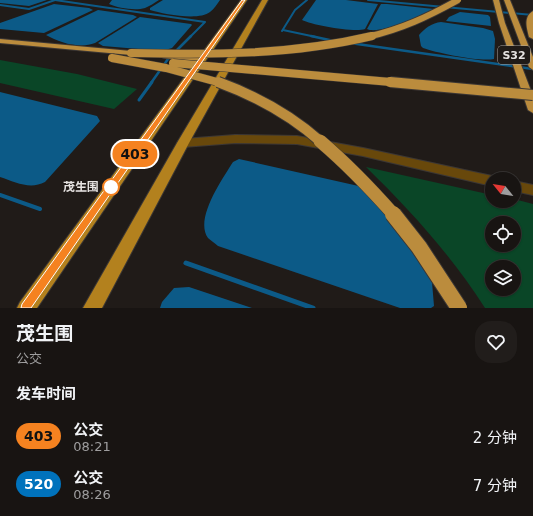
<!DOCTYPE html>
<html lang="zh">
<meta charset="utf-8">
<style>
:root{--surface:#181412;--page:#211d1b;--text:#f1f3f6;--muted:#9f9e9f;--line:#363332}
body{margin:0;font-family:"DejaVu Sans","Noto Sans SC",sans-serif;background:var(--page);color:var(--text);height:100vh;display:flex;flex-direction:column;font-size:15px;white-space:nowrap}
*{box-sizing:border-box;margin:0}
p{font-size:13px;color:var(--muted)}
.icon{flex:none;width:22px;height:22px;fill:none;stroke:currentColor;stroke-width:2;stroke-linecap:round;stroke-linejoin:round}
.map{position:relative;height:308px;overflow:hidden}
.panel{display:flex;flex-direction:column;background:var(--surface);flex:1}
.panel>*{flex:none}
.badge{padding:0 8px;border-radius:13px;font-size:14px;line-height:26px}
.needle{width:26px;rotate:300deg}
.fabs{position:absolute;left:485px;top:172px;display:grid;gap:8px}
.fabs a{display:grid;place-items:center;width:36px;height:36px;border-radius:50%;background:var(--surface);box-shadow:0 1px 3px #0004,0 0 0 1px var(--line);font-size:20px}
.map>.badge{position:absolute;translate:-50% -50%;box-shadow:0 0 0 2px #fff}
h2{padding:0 16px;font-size:15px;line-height:36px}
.round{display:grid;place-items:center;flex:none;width:42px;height:42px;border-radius:16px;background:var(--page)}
.headline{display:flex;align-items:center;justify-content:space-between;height:68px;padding:0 16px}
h1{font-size:19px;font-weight:700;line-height:30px}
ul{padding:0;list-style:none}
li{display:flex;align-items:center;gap:12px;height:48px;padding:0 16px}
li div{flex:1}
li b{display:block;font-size:15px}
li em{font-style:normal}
li .badge{min-width:44px;font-weight:700;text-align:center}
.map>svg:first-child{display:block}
.green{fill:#0a4627;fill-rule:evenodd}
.water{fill:#0c5a87}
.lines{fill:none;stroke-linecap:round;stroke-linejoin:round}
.stream-far4{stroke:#0c5a87;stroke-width:2}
.stream-far3{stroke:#0c5a87;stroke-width:2.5}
.stream-far2{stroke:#0c5a87;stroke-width:3}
.stream-far1{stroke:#0c5a87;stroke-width:4}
.stream{stroke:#0c5a87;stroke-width:5}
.minor-casing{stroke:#3c3734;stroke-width:2}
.trunk-casing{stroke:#3c3734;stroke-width:2}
.motorway-casing{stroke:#3c3734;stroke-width:2}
.minor{fill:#68480b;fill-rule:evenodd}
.trunk{fill:#b3811e;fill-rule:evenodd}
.motorway{fill:#bb8c3d;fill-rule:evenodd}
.motorway-bridge-far4-casing{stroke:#3c3734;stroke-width:8;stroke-linecap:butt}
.motorway-bridge-far3-casing{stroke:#3c3734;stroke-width:9;stroke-linecap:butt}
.motorway-bridge-far2-casing{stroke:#3c3734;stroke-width:12;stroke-linecap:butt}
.motorway-bridge-far1-casing{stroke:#3c3734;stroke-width:14;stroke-linecap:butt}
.motorway-bridge-casing{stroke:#3c3734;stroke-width:18;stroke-linecap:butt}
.motorway-bridge-far4{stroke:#bb8c3d;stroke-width:6}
.motorway-bridge-far3{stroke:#bb8c3d;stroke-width:8}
.motorway-bridge-far2{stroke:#bb8c3d;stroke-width:10}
.motorway-bridge-far1{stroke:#bb8c3d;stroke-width:13}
.motorway-bridge{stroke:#bb8c3d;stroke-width:16}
.line{fill:#f58220;stroke:#fff}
.stop-dot{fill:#fff;stroke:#f58220;stroke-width:2}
.labels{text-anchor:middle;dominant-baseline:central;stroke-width:3.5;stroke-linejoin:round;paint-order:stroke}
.shield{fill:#201b18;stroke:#aba8a5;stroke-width:1}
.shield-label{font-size:11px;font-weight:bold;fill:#e7e4e2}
.stop-label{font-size:12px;font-weight:bold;fill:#e7e4e2;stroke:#201b18;text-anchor:end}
</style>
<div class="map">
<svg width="533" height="308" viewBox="0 0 533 308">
<rect width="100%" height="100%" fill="#201b18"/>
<!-- green -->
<g class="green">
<polygon points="0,60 77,74 137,89 114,109 0,83"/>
<path d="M 366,167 L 492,195 L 492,201 L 514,201 L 514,199 L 533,204 L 533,308 L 485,308 C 451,255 410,210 366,167 ZM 492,223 L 514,223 L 514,245 L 492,245 ZM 492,267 L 514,267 L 514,289 L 492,289 Z"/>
</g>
<!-- water -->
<g class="water">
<polygon points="0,0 47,0 29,6 0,3"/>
<path d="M 112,0 L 159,0 C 154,3 150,6 145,8 C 135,11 118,8 109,4 Z"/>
<path d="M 163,0 L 220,0 C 217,4 214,9 210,12 C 199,21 163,14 150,10 L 150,8 Z"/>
<path d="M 316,0 L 346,0 L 378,4 L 365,29 C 355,33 312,25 302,20 Z"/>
<polygon points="54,4 89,8 93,10 44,33 0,29 0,23"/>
<path d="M 381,4 L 387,4 L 434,9 C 423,16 378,35 367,29 Z"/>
<path d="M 98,10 L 133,15 L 137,17 L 95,43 C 80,49 60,43 46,35 Z"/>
<polygon points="460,12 488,15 490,17 491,26 446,21 449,17"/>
<polygon points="140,17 191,24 192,25 172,48 162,51 103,46 98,43"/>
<path d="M 441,22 L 483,28 L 493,31 L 495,39 L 494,59 C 480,62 437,53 423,48 L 421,46 L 419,35 C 425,28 432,23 441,22 Z"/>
<path d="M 0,92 L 97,116 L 100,121 L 45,182 C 30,190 15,182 0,177 Z"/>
<path d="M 239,159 L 363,187 L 431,270 L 434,306 L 431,308 L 400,308 L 218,246 C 215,243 211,241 208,238 C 194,219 223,178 233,162 Z"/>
<polygon points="189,287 252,308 160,308 162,302 174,288"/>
</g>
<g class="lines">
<!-- stream-far4 -->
<g class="stream-far4">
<polyline points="55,0 205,22 190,37"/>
<polyline points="368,0 533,15"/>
<polyline points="0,5 29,9 55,0"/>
<polyline points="283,30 316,37"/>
<polyline points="282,31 295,10 307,0"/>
</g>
<!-- stream-far3 -->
<g class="stream-far3">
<polyline points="311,36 334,41"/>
<polyline points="350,43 533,69"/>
<polyline points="151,83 168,59 191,36"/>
</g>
<!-- stream-far2 -->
<polyline class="stream-far2" points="139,100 152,82"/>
<!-- stream-far1 -->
<polyline class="stream-far1" points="0,195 40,209"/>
<!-- stream -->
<polyline class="stream" points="186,263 313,308"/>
<defs>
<g id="minor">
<polygon points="235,135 297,136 363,148 492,176 497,179 492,179 492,186 363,156 297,144 235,143 183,147 179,146 177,143 179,140 183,139"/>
<polygon points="514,181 533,185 533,195 514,191"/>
</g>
<g id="trunk">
<polygon points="241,0 247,0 37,308 17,308 20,302"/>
<polygon points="262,0 268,0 189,143 102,308 83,308 177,143"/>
</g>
<g id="motorway">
<polygon points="493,0 499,0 505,23 533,96 533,113 528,110 499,23"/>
<polygon points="504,0 510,0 533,57 533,70 529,67"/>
<path d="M 533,11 L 533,39 L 529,37 C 527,28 523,17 533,11 Z"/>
<polygon points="0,39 142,52 146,54 142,56 0,43"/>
<polygon points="161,54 196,57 200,59 196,61 164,58 160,56"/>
</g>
</defs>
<!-- minor casing -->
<use href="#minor" class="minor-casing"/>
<!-- trunk casing -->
<use href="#trunk" class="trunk-casing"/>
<!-- motorway casing -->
<use href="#motorway" class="motorway-casing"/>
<!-- minor -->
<use href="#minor" class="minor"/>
<!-- trunk -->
<use href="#trunk" class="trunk"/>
<!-- motorway -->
<use href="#motorway" class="motorway"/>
<defs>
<path id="motorway-bridge-far4" d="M 367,37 C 402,29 427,17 458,0"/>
<g id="motorway-bridge-far3">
<path d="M 131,53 C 212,55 292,55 372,36"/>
<polyline points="112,58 166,68 221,83"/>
<polyline points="173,63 402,83"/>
</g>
<g id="motorway-bridge-far2">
<path d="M 218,82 C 256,96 291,115 321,142"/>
<polyline points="390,82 533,95"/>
</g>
<path id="motorway-bridge-far1" d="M 320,141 C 347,164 371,189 394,215"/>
<polyline id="motorway-bridge" points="393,214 419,247 459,308"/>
</defs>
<!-- motorway-bridge-far4 casing -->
<use href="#motorway-bridge-far4" class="motorway-bridge-far4-casing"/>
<!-- motorway-bridge-far3 casing -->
<use href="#motorway-bridge-far3" class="motorway-bridge-far3-casing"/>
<!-- motorway-bridge-far2 casing -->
<use href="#motorway-bridge-far2" class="motorway-bridge-far2-casing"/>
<!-- motorway-bridge-far1 casing -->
<use href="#motorway-bridge-far1" class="motorway-bridge-far1-casing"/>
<!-- motorway-bridge casing -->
<use href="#motorway-bridge" class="motorway-bridge-casing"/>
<!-- motorway-bridge-far4 -->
<use href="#motorway-bridge-far4" class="motorway-bridge-far4"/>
<!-- motorway-bridge-far3 -->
<use href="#motorway-bridge-far3" class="motorway-bridge-far3"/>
<!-- motorway-bridge-far2 -->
<use href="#motorway-bridge-far2" class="motorway-bridge-far2"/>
<!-- motorway-bridge-far1 -->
<use href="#motorway-bridge-far1" class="motorway-bridge-far1"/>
<!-- motorway-bridge -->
<use href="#motorway-bridge" class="motorway-bridge"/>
</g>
<!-- line -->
<polygon class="line" points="242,0 245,0 31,308 21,308 22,304"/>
<!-- markers -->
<circle class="stop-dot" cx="111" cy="187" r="8"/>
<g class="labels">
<!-- shield labels -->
<rect class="shield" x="498" y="46" width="32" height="18" rx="3"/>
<g class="shield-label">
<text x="514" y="55">S32</text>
</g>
<!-- stop labels -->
<g class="stop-label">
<text x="99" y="187">茂生围</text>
</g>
</g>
</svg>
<div class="fabs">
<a><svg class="needle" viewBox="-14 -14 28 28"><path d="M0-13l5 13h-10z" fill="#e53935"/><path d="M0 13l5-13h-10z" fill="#9f9e9f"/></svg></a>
<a><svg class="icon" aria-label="locate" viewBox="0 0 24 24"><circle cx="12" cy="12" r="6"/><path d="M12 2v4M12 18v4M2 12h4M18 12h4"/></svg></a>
<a><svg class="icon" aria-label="layers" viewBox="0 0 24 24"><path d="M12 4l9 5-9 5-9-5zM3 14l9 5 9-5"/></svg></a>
</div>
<b class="badge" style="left:135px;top:154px;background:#f58220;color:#111">403</b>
</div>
<section class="panel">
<div class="headline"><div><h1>茂生围</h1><p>公交</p></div><a class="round"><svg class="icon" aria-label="heart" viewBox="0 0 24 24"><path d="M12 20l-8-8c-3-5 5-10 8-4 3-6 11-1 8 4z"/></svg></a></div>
<h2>发车时间</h2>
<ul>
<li><span class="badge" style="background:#f58220;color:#111">403</span><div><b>公交</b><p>08:21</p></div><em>2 分钟</em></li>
<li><span class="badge" style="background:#0072bc;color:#fff">520</span><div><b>公交</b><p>08:26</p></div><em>7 分钟</em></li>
</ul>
</section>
